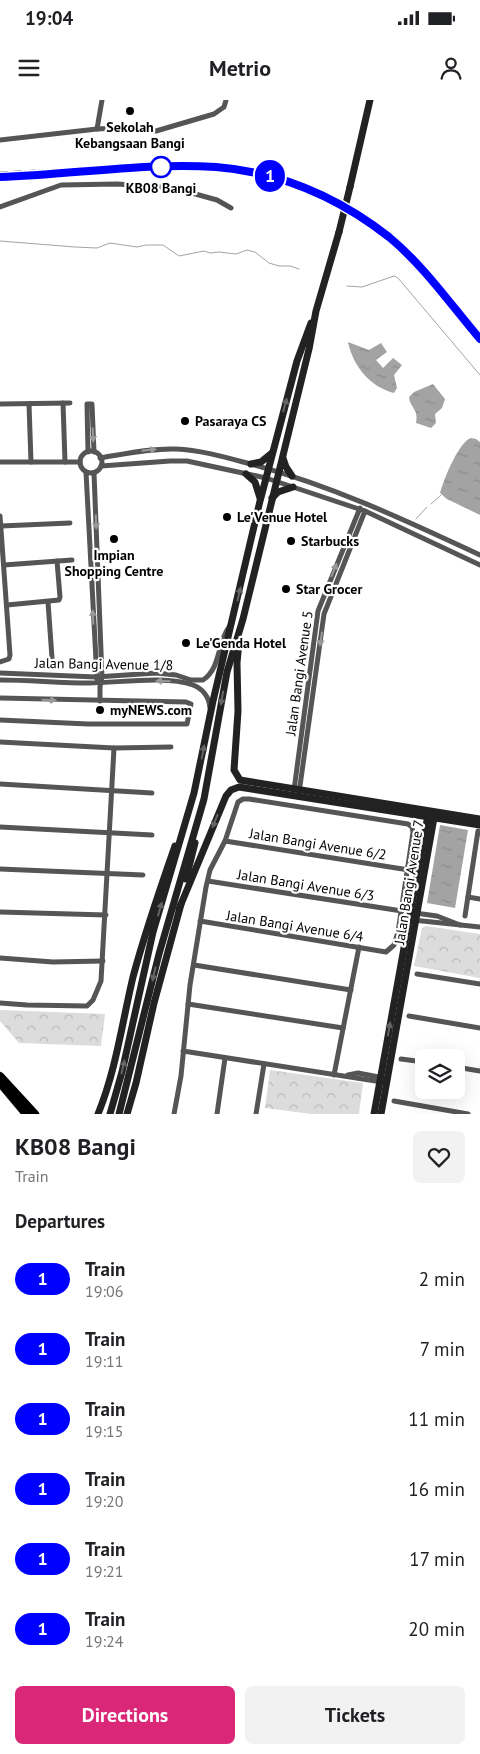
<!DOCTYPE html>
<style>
:root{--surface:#fff;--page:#f2f2f2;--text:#202124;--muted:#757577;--accent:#db2777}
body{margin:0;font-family:"PT Sans",sans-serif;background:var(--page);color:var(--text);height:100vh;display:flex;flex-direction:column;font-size:19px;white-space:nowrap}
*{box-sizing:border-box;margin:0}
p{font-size:16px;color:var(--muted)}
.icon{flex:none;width:28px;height:28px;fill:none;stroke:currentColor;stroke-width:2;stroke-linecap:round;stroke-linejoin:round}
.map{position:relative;height:1014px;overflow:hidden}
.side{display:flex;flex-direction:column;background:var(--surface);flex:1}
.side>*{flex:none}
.badge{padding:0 10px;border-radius:16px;font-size:18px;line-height:32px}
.buttons{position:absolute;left:415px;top:949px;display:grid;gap:10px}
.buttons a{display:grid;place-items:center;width:50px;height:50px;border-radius:8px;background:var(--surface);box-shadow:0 5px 20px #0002;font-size:25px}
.map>.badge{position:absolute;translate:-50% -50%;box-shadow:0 0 0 2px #fff}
h2{padding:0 15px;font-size:19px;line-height:45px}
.round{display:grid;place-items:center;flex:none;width:52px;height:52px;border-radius:8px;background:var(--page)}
.head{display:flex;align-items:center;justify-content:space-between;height:85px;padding:0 15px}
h1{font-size:24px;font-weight:700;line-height:38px}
.button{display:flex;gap:10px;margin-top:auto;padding:10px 15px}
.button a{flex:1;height:58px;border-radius:8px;background:var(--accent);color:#fff;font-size:20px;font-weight:700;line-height:58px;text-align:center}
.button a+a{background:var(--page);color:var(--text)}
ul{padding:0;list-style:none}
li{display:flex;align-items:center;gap:15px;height:70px;padding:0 15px}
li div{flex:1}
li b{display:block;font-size:19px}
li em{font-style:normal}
li .badge{min-width:55px;font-weight:700;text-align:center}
.status{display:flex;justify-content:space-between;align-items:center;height:35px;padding:0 25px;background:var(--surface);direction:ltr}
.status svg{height:14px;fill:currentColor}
header{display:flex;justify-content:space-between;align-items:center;height:65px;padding:0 15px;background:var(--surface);font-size:22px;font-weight:700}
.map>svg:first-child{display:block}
.forest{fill:url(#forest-crowns)}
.water{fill:url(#water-ripples)}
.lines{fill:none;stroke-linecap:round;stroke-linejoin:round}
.stream{stroke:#a3a3a3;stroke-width:1}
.primary-casing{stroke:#dbdbdb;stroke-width:9}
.street{stroke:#555;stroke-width:5}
.secondary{stroke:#222;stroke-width:7}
.primary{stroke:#000;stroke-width:8}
.rail{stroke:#000;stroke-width:1;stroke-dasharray:8 2.5 1 2.5;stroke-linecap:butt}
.secondary-bridge{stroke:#222;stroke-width:7}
.oneway{fill:#646464}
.oneway2{fill:#999}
.line-casing{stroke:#fff;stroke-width:11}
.line{stroke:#00f;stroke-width:8}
.poi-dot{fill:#000;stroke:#fff;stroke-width:2}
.stop-dot{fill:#fff;stroke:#00f;stroke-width:2.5}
.labels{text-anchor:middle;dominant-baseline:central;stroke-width:4.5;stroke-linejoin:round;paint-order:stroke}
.poi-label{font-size:14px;font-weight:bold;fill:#000;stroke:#fff;text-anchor:start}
.stop-label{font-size:14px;font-weight:bold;fill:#000;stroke:#fff}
.street-label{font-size:14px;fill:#000;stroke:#fff}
</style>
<div class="status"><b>19:04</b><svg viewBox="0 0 49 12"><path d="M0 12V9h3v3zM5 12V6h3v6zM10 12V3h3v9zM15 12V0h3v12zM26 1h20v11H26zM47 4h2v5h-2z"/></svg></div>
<header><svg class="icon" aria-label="menu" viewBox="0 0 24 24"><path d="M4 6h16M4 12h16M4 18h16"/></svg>Metrio<svg class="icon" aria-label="person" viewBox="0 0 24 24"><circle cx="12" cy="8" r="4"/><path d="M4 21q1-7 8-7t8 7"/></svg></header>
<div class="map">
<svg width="480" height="1014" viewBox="0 0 480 1014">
<defs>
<pattern id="forest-crowns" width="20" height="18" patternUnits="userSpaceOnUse" patternTransform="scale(1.25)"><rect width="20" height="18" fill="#dcdcdc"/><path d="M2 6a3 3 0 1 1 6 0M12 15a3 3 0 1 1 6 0" fill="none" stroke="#bbb"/></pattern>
<pattern id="water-ripples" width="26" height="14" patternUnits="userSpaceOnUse" patternTransform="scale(1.25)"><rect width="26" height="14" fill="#a3a3a3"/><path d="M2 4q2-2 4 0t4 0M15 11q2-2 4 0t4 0" fill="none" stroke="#8b8b8b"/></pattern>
</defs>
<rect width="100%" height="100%" fill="#fff"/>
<!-- forest -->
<g class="forest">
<polygon points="426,826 480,834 480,878 414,866 422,828"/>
<polygon points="0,910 105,914 101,946 19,943 0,921"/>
<polygon points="270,970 363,983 359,1014 311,1014 265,1008"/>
</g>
<!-- water -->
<g class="water">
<path d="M 348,242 L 369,250 L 381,243 L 387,252 L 376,260 L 383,268 L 393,258 L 402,265 L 394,275 L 397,288 L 394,293 C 370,287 353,266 348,242 Z"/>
<path d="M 433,284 L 445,299 L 442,308 L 435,314 L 436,323 L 431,328 L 416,323 C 419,309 410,308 409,297 L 414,292 Z"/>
<path d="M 471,338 L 476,339 L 480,342 L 480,415 L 447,399 L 440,393 C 443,381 459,341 471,338 Z"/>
<polygon points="440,725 468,730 455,808 427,803"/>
</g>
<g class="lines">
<!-- stream -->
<g class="stream">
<polyline points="0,141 75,147 97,148 110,143 137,147 146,145 163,145 179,156 204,151 210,153 219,152 236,154 247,150 255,152 269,163 279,166 290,166 299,169"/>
<polyline points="347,186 362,187 394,176 398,178 480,275"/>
<polyline points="431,404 441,395"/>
<polyline points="416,419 427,407"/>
</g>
<defs>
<g id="primary">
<polyline points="0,976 35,1014"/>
<polyline points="0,983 26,1014"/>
</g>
</defs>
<!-- primary casing -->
<use href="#primary" class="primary-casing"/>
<!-- street -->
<g class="street">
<polyline points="97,29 102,0"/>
<polyline points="0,40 97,29 118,28 140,31 156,31 214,14 224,7 226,0"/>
<polyline points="0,107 61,85 117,84 161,87 181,90 217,100 231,108"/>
<polyline points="63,303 65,362"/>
<polyline points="0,304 70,303"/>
<polyline points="29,304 31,362"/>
<circle cx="91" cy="362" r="11"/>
<polyline points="88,352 87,304 92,304 94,352"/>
<path d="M 100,358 C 125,354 151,348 176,349 C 199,350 221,356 243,362 C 326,383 403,419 480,455"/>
<polyline points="0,362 80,362"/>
<polyline points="101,366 170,361 187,361 266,378 365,411 480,465"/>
<polyline points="86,372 97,579"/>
<polyline points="94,373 102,577 100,587 100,601"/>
<polyline points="0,416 10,555 9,559 0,562"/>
<polyline points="1,426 70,423"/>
<polyline points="4,465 72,460"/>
<polyline points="48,502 52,558"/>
<polyline points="7,505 59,500 60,497 57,461"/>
<path d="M 0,573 L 96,577 L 156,573 L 176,575 L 191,580 L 203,580 C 221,568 217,543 229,527"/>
<path d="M 0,580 C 30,580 59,583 89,583 C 118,583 165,575 193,585 C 203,589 209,597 210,608"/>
<polyline points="0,598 186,602 191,604 187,624 88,624 0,620"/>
<polyline points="0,642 114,648 171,647"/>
<polyline points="0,684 152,693"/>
<polyline points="294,690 318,511 360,408"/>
<polyline points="299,693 324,514 365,411"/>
<polyline points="0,727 152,735"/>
<polyline points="225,741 409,770"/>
<polyline points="0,769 143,775"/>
<polyline points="208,781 402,811"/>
<polyline points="468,797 480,799"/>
<polyline points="0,812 106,815"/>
<polyline points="415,813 437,816 460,825"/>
<polyline points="465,816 478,731"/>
<polyline points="413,820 480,827"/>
<polyline points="0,858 53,862 103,861"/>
<polyline points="194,865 351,890"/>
<polyline points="417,874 480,884"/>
<polyline points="0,903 27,905 87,906 93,900 101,881 114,648"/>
<polyline points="188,904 343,928"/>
<polyline points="409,916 480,928"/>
<polyline points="183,951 382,982"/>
<polyline points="401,959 424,962"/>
<polyline points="456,967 480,971"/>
<polyline points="334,975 359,847"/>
<polyline points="348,975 358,973 384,978"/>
<polyline points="394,1001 468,1014"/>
<polyline points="174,1014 181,976 190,885 206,787 210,770 225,741 238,702 243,699 249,699 408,724 412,727 413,732 398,832 394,845 386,852 200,821"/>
<polyline points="217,1014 225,958"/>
<polyline points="256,1014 264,964"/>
</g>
<!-- secondary -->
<g class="secondary">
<polyline points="350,87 370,0"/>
<polyline points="283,358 286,367 292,376"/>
<polyline points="251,364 261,362 272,353"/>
<polyline points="246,374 255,382 260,398"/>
<polyline points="272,398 278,392 293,387"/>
<polyline points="239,542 237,563 238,611 234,670 240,680 480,719"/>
<polyline points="186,779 195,743"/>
<polyline points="179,809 226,696 231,690 239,687 480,725"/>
<path d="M 98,1014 C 116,970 122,923 133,877 C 145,832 160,789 175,746"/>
<polyline points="110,1014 122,972 153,832 194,693 213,601 260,401 297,261 311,223"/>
<polyline points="119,1014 159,854 204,699 227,572 243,519 309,249 316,211 339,132"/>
<polyline points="127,1014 136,983 154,903 181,804"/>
<polyline points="374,1014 428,715"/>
<polyline points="381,1014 434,718 432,714"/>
</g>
<!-- primary -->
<use href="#primary" class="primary"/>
<!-- rail -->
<path class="rail" d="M 0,72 C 39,70 78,68 117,66 C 150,64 183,61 216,64 C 280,68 344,94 392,137 C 425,166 452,202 480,236"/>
<!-- secondary-bridge -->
<polyline class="secondary-bridge" points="339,132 350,87"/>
</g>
<!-- one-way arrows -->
<defs><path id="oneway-solid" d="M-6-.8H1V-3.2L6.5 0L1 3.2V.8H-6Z" transform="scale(1.25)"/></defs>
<g class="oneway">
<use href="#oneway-solid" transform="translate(285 305) rotate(-75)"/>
<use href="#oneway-solid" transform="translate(239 494) rotate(-77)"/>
<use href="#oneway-solid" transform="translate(222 598) rotate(100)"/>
<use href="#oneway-solid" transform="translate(203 652) rotate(-79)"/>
<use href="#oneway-solid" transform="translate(215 721) rotate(112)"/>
<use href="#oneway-solid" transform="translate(160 809) rotate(-74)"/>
<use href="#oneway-solid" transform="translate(154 874) rotate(103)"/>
<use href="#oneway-solid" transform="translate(389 929) rotate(-80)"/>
<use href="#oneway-solid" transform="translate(123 967) rotate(-77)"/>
</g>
<g class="oneway2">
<use href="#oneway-solid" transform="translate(93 335) rotate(87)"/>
<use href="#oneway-solid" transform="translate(149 350) rotate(-6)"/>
<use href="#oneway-solid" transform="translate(96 422) rotate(88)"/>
<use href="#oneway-solid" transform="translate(334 470) rotate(-68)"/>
<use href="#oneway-solid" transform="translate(93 517) rotate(-93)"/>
<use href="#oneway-solid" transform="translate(321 539) rotate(98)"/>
<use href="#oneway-solid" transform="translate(163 581) rotate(-179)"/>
<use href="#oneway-solid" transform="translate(49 600) rotate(2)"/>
</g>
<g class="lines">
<defs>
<path id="line" d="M 0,77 C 71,75 146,62 216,67 C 280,72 339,98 389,137 C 424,166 451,205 480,239"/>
</defs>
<!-- line casing -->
<use href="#line" class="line-casing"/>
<!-- line -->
<use href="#line" class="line"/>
</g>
<!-- markers -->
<g class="poi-dot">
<circle cx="130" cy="11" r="5"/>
<circle cx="185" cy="321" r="5"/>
<circle cx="227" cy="417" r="5"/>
<circle cx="114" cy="439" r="5"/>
<circle cx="291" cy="441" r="5"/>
<circle cx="286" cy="489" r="5"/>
<circle cx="186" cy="543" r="5"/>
<circle cx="100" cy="610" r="5"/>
</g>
<circle class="stop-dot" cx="161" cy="67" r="10"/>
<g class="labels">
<!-- poi labels -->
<g class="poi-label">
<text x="130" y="27" text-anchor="middle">Sekolah<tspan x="130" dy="16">Kebangsaan Bangi</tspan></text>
<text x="195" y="321">Pasaraya CS</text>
<text x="237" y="417">Le'Venue Hotel</text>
<text x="301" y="441">Starbucks</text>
<text x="114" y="455" text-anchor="middle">Impian<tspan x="114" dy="16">Shopping Centre</tspan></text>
<text x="296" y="489">Star Grocer</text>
<text x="196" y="543">Le'Genda Hotel</text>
<text x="110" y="610">myNEWS.com</text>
</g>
<!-- stop labels -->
<g class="stop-label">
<text x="161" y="88">KB08 Bangi</text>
</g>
<!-- street labels -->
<g class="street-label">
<text transform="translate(104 564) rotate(1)">Jalan Bangi Avenue 1/8</text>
<text transform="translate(299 573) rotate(-82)">Jalan Bangi Avenue 5</text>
<text transform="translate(318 744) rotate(9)">Jalan Bangi Avenue 6/2</text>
<text transform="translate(409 782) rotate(-81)">Jalan Bangi Avenue 7</text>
<text transform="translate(306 785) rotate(9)">Jalan Bangi Avenue 6/3</text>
<text transform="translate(295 826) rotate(9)">Jalan Bangi Avenue 6/4</text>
</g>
</g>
</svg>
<div class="buttons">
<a><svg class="icon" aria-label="layers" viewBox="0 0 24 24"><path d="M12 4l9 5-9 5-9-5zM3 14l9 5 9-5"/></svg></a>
</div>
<b class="badge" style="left:270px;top:76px;background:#00f;color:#fff">1</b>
</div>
<section class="side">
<div class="head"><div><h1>KB08 Bangi</h1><p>Train</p></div><a class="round"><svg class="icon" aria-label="heart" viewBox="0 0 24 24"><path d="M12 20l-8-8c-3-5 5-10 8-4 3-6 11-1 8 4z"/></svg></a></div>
<h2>Departures</h2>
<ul>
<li><span class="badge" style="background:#00f;color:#fff">1</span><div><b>Train</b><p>19:06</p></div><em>2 min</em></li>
<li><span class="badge" style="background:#00f;color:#fff">1</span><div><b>Train</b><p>19:11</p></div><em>7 min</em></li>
<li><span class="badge" style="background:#00f;color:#fff">1</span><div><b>Train</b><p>19:15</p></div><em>11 min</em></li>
<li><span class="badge" style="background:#00f;color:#fff">1</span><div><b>Train</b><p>19:20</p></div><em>16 min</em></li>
<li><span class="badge" style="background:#00f;color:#fff">1</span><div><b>Train</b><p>19:21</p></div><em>17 min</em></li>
<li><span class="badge" style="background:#00f;color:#fff">1</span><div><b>Train</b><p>19:24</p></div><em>20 min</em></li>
</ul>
<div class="button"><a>Directions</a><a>Tickets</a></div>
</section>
